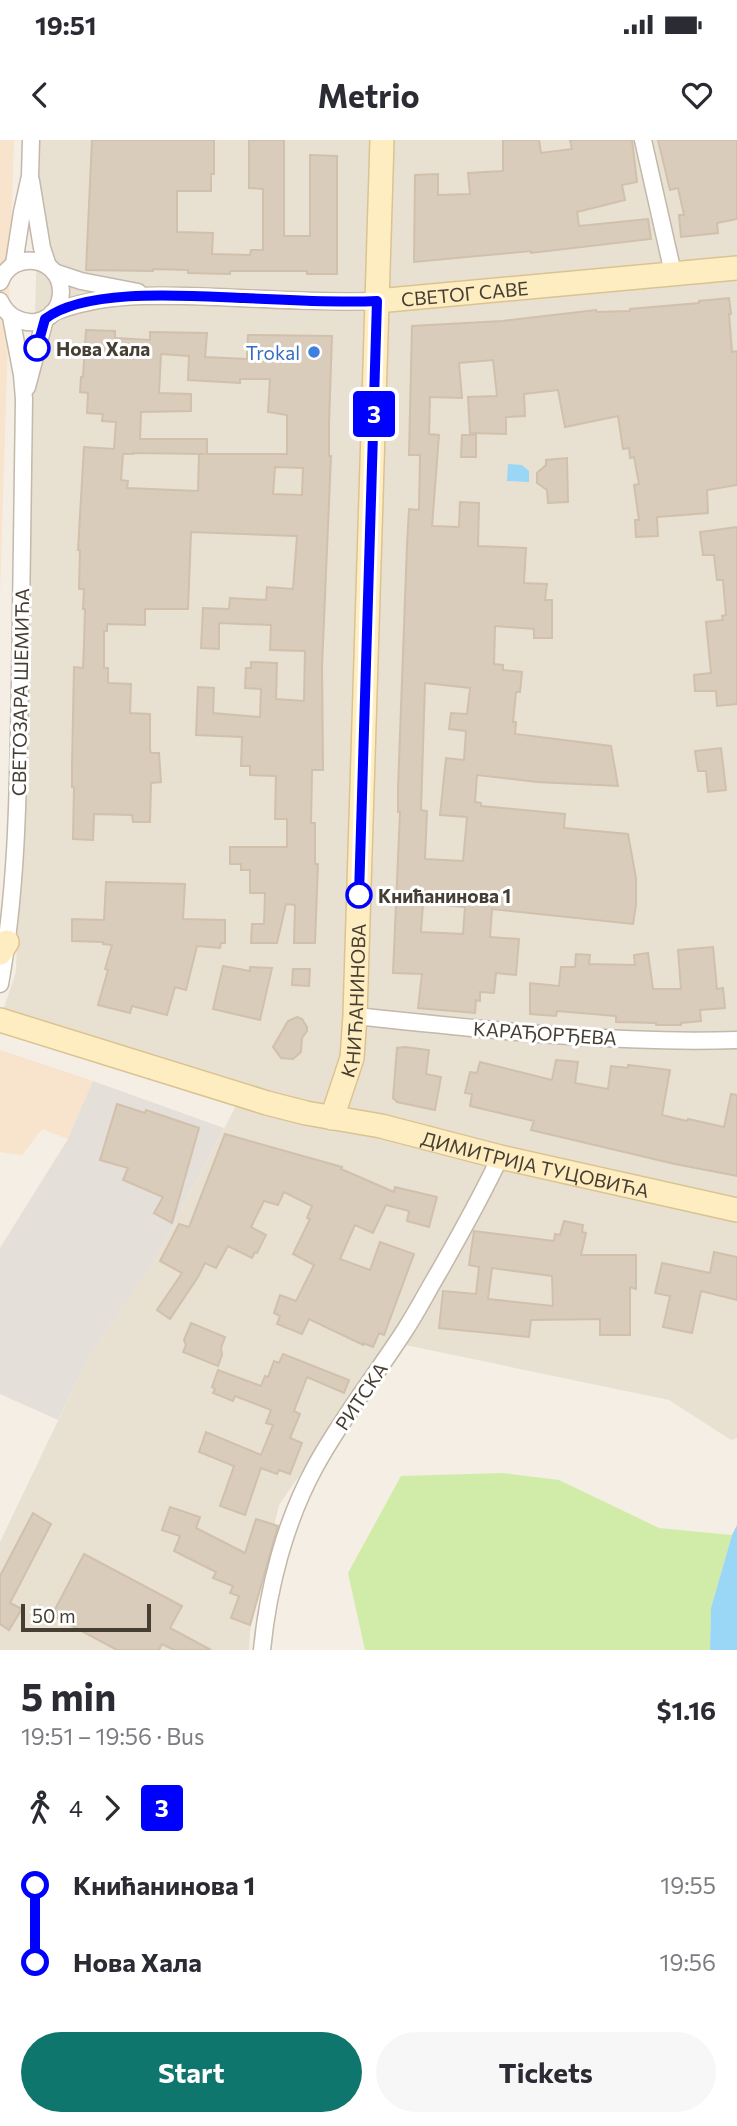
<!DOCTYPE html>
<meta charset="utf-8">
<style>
:root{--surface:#fff;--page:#f7f7f7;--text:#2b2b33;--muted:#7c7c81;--accent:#0f766e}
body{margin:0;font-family:Commissioner,sans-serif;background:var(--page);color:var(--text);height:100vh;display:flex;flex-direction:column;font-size:26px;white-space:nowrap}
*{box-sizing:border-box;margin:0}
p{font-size:23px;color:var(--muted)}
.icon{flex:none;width:38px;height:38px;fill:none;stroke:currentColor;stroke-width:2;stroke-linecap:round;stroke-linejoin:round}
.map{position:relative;height:1510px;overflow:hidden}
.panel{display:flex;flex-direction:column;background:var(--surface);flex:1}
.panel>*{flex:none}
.badge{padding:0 14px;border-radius:5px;font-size:24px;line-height:46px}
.scale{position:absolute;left:21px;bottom:18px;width:130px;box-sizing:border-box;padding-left:7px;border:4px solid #463e33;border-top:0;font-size:19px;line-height:24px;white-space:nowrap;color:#463e33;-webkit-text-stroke:5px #fff;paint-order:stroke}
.map>.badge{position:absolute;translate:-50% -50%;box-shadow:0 0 0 4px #fff}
.legs{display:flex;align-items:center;gap:10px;height:77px;padding:0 21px;font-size:23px}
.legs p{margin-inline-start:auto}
.headline{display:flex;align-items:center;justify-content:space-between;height:119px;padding:0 21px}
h1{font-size:38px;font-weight:700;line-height:52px}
.action{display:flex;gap:14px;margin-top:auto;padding:14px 21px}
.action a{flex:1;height:80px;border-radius:42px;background:var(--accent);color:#fff;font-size:28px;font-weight:700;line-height:80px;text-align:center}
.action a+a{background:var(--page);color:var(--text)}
ul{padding:0 21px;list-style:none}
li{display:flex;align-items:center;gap:24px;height:77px;font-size:26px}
li i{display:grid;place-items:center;width:10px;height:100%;margin:0 9px;background:currentColor}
li i::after{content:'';width:18px;height:18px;margin:-9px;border:5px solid;border-radius:50%;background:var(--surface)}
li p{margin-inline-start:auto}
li:first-child i{background:linear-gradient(#0000 50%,currentColor 0)}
li:last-child i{background:linear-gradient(currentColor 50%,#0000 0)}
.status{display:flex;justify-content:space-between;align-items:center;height:49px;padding:0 35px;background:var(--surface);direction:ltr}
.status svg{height:19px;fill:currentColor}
header{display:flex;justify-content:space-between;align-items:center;height:91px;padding:0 21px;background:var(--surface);font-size:32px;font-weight:700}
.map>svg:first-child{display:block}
.residential{fill:#e8e0d1}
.commercial{fill:#f8e3cc}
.industrial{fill:#e5dfd9}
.green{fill:#d1eca8}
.water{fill:#9ad6f6}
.building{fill:#d9ccbb;stroke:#d1c0ab;stroke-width:2;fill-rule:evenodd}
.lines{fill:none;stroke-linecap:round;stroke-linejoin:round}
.street-casing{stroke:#c3b8a9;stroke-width:19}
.secondary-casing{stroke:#dbc391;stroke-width:26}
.street{stroke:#fff;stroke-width:16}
.secondary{stroke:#ffedc2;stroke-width:23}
.line-1-casing{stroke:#fff;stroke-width:16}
.line-1{stroke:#00f;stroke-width:10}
.stop-1-dot{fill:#fff;stroke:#00f;stroke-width:3.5}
.shop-dot{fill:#3f7fe0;stroke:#fff;stroke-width:2.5}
.labels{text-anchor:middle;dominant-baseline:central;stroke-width:6;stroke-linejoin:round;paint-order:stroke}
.street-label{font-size:19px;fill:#463e33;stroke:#fff}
.stop-label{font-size:19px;font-weight:bold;fill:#463e33;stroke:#fff;text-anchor:start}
.shop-label{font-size:19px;fill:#366cbe;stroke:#fff;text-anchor:end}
</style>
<div class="status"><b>19:51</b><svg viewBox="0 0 49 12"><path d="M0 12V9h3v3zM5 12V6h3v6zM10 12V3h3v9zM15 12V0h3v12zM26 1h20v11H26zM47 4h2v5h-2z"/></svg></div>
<header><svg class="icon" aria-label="back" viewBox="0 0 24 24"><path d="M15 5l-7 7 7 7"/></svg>Metrio<svg class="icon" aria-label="heart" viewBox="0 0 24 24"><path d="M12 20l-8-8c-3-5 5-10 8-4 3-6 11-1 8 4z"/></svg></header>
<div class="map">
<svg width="737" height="1510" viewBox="0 0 737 1510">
<rect width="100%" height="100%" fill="#f4eee4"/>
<!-- residential -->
<polygon class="residential" points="40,0 737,0 737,1298 731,1300 669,1260 391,1202 279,1365 250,1491 249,1510 0,1510 0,1402 88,1218 154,1121 244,951 2,873 16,832"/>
<!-- commercial -->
<g class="commercial">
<polygon points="0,0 14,0 0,455"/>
<polygon points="0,910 93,941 68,999 42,989 22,1015 0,1012"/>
</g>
<!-- industrial -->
<polygon class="industrial" points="93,941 224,988 154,1121 88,1218 58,1280 0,1254 0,1108 68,999"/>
<!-- green -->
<polygon class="green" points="503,1333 559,1340 659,1388 732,1395 711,1468 710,1510 365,1510 348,1433 401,1336"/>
<!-- water -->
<g class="water">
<polygon points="508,324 522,325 529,331 529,342 507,341"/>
<polygon points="737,1385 737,1510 710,1510 711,1468 732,1395"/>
</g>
<!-- building -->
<g class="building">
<polygon points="92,0 214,0 214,34 211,34 211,51 177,51 177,92 213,93 212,114 250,115 251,110 263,110 263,49 249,48 249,0 284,0 284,96 310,96 310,15 337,16 337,134 307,134 307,131 230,131 230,134 188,133 188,130 153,129 153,131 86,130"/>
<polygon points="503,0 539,0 541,13 572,9 570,0 632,0 637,42 622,45 625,60 577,72 579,86 648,79 651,99 531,113 531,111 414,122 415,35 438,34 438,55 470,54 468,33 503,31"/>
<polygon points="658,0 737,0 737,79 717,83 718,93 681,97 679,75 684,75 678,48 670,50"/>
<path d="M 729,158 L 731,174 L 729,174 L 732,212 L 737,211 L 737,345 L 707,350 L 708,373 L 657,377 L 658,396 L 636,397 L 635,380 L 639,380 L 634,345 L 639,344 L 634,317 L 630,318 L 629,308 L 623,309 L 618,276 L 565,287 L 558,250 L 524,254 L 525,276 L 506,277 L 506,294 L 470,293 L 468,257 L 497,256 L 493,220 L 459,223 L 462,258 L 430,257 L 429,294 L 439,295 L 432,386 L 459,387 L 460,362 L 479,363 L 478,406 L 526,408 L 524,443 L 547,444 L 545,460 L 552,460 L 552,498 L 534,498 L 534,489 L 495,486 L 494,524 L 503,525 L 503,530 L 522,532 L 520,552 L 516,552 L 513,582 L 516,582 L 515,594 L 611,606 L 618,646 L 537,642 L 477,635 L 475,662 L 481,663 L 481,666 L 565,674 L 564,688 L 628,694 L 636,738 L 636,765 L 633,784 L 492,769 L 490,797 L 519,799 L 516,835 L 496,833 L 494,853 L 480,852 L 480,861 L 476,860 L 475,873 L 418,868 L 422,834 L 393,833 L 400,672 L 398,672 L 398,649 L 407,405 L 409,369 L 419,370 L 420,315 L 409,315 L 412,186 L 502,181 L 596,170 L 597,172 L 630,171 L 630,169 L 699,163 L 699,161 ZM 425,543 L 470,548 L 467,574 L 451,573 L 449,589 L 466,591 L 464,620 L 446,618 L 440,675 L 467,677 L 463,721 L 425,719 L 427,671 L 421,670 ZM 423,763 L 465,767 L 463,794 L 421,792 Z"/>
<path d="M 86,190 L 115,191 L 115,198 L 150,200 L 150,192 L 207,193 L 205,217 L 247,219 L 248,195 L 332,196 L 329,283 L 329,316 L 331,316 L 322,526 L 323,630 L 312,630 L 311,683 L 315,683 L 315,724 L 318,724 L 315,803 L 294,803 L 295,765 L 286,764 L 277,803 L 251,803 L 252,784 L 264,784 L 265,753 L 250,753 L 250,730 L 241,730 L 241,724 L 230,724 L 230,707 L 287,707 L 287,679 L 275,679 L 276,636 L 250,635 L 250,626 L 241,626 L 242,597 L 196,595 L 198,547 L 214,548 L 213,573 L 260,577 L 261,549 L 245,548 L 246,528 L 251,528 L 251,522 L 277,523 L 276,559 L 304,561 L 305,511 L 270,510 L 271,485 L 219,483 L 219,509 L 201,508 L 203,468 L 229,469 L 230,458 L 266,460 L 267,447 L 293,449 L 297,396 L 191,392 L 188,469 L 145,469 L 145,485 L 107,484 L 107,491 L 104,491 L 104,528 L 108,528 L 108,543 L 131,544 L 130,573 L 150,574 L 150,610 L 151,613 L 159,613 L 161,642 L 151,643 L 150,682 L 133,682 L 132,675 L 94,674 L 93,700 L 73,699 L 74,647 L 72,647 L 72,626 L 74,527 L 83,528 L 84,504 L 85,469 L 83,469 L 84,449 L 79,449 L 80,410 L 78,410 L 84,307 L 114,309 L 116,282 L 102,281 L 103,274 L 87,273 L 88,253 L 80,252 L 81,237 L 83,237 ZM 161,214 L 189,216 L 188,240 L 240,243 L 240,239 L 270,239 L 268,272 L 287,275 L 287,314 L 207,314 L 207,299 L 140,299 L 141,272 L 191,271 L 191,254 L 159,253 ZM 133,313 L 205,314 L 199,314 L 198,351 L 127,348 L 128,341 L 121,340 L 123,314 L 133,314 ZM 275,327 L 303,328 L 302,355 L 273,354 Z"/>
<polygon points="462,295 476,295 476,317 461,317"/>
<polygon points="567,318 568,362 548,363 547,350 537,343 537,333 546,325 546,320"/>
<polygon points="737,387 737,564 717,566 716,551 695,551 694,535 711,533 706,482 723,480 722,476 726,475 723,440 717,440 714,415 703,415 700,392"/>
<polygon points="721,608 726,650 708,652 706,631 698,631 695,611"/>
<polygon points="106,742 185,744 183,779 225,780 225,803 221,803 220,808 197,806 186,850 175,847 167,875 132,866 130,873 98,865 108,830 105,829 112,805 103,804 103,802 72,801 72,779 104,780"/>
<polygon points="713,807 717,849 723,848 725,868 700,870 701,881 681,883 681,885 656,885 656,883 616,882 616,876 557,871 556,876 530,874 530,843 559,846 561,827 575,827 576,814 590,815 589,824 635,825 634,815 648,813 653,849 681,849 678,810"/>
<polygon points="223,826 250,831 250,827 272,828 260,880 213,869"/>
<polygon points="293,829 310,829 309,846 292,845"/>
<polygon points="297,877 302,879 307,887 307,891 302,898 301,912 293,919 281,918 273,907 288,881"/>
<polygon points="405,907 429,910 426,934 441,937 435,970 397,962 393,958 397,908"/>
<polygon points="556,920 578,922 575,943 608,949 611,926 628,928 628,925 670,930 662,975 687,981 688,979 724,987 731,954 737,955 737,1036 675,1024 531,990 534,981 470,966 472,954 465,953 470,932 477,933 480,922 552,940"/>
<polygon points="117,964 145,973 146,970 199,988 172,1083 154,1073 163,1057 123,1040 128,1028 100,1020"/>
<polygon points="225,994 342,1027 341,1029 394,1052 395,1047 437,1057 429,1087 407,1081 409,1071 386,1065 373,1093 355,1085 340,1119 370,1130 380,1102 414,1114 384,1195 379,1193 373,1207 363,1203 363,1205 309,1179 302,1194 277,1184 280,1176 274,1173 280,1155 296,1161 314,1125 293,1114 310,1079 307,1078 312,1066 284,1052 278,1065 264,1061 251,1087 266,1095 257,1113 255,1112 252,1118 228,1106 216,1128 205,1123 198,1137 170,1179 157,1170 182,1133 160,1121 179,1084 189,1087"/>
<path d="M 564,1081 L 583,1085 L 582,1092 L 586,1093 L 581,1115 L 636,1115 L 636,1149 L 630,1147 L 630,1195 L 600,1195 L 600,1179 L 531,1180 L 529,1197 L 439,1188 L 443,1151 L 476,1154 L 479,1127 L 469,1125 L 474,1091 L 554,1101 L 555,1094 L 560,1095 ZM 492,1128 L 552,1136 L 553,1166 L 488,1159 Z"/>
<polygon points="714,1112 737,1117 737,1160 701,1151 692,1193 663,1187 670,1156 655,1153 662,1123 710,1133"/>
<polygon points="191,1183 225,1197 221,1208 222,1215 218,1226 183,1212 186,1205 184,1200"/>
<polygon points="283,1214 349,1240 344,1253 307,1237 294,1271 300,1274 290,1298 302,1303 290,1334 279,1330 277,1334 261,1328 245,1375 220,1366 234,1326 199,1312 206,1292 261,1315 273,1285 266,1283 271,1270 235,1256 233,1261 213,1253 215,1249 212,1247 218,1230 261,1246 265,1236 268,1237 274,1221 279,1223"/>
<polygon points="170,1367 200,1377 196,1388 245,1413 256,1379 278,1386 250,1485 231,1478 239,1456 230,1453 233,1446 213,1438 216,1432 174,1411 180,1396 162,1390"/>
<polygon points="33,1373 51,1384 10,1463 22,1469 9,1490 0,1484 0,1436"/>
<polygon points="84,1414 182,1466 170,1488 211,1510 174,1510 162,1504 159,1510 117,1510 52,1475"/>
</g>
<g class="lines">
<defs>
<g id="street">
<polyline points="643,0 673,133"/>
<polyline points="31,41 42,108 48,126"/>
<polyline points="14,124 22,72 30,36 31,0"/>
<polyline points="54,132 81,141 138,152"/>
<path d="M 0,142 C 12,109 60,116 61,151 C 61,188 14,193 0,161"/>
<path d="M 52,173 C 104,152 161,155 216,157 C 270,159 323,163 377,161"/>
<polyline points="27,247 45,179"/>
<path d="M 0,844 C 18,744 18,643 20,542 C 22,448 23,354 24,259 L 22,235 L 11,177"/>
<path d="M 355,876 C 481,889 610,904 737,900"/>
<path d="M 262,1510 C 268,1448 285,1382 315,1327 C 341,1279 376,1235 405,1190 C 418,1170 428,1150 440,1130 C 461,1093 482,1056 500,1017"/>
</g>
<g id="secondary">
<path id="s1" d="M 377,161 L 737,128"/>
<polyline points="0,813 7,802"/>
<path id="s2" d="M 0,880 L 267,963 L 306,973 L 381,986 L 500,1017 L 737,1070"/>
<path id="s3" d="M 332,978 L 352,918 L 355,876 L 382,0"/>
</g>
</defs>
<!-- street casing -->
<use href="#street" class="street-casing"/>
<!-- secondary casing -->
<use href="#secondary" class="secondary-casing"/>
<!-- street -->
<use href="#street" class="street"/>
<!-- secondary -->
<use href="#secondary" class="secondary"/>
</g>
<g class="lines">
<defs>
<path id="line-1" d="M 37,208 L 45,179 C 86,147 192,156 244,158 C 288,160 333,163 377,161 L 359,755"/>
</defs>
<!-- line-1 casing -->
<use href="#line-1" class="line-1-casing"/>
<!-- line-1 -->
<use href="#line-1" class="line-1"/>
</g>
<!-- markers -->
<g class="stop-1-dot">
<circle cx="37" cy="208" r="12"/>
<circle cx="359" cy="755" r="12"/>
</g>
<circle class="shop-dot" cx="314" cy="212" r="7"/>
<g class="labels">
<!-- street labels -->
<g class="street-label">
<text stroke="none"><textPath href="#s1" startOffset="88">СВЕТОГ САВЕ</textPath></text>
<text transform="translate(20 552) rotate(-89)">СВЕТОЗАРА ШЕМИЋА</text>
<text stroke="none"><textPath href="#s3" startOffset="121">КНИЋАНИНОВА</textPath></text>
<text transform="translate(545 893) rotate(4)">КАРАЂОРЂЕВА</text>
<text stroke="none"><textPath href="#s2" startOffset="555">ДИМИТРИЈА ТУЦОВИЋА</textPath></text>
<text transform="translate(361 1256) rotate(-56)">РИТСКА</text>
</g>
<!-- stop labels -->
<g class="stop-label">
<text x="56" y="208">Нова Хала</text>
<text x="378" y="755">Книћанинова 1</text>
</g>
<!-- shop labels -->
<g class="shop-label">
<text x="300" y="212">Trokal</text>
</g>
</g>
</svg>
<div class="scale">50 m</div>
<b class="badge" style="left:374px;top:274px;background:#00f;color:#fff">3</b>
</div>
<section class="panel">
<div class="headline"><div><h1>5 min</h1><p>19:51 – 19:56 · Bus</p></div><b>$1.16</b></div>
<div class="legs"><svg class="icon" aria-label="walk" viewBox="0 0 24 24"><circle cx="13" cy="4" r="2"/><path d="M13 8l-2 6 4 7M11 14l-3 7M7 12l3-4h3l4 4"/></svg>4<svg class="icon" aria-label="forward" viewBox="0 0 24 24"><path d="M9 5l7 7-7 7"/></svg><b class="badge" style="background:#00f;color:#fff">3</b></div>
<ul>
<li><i style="color:#00f"></i><b>Книћанинова 1</b><p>19:55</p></li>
<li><i style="color:#00f"></i><b>Нова Хала</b><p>19:56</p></li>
</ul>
<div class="action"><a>Start</a><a>Tickets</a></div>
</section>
